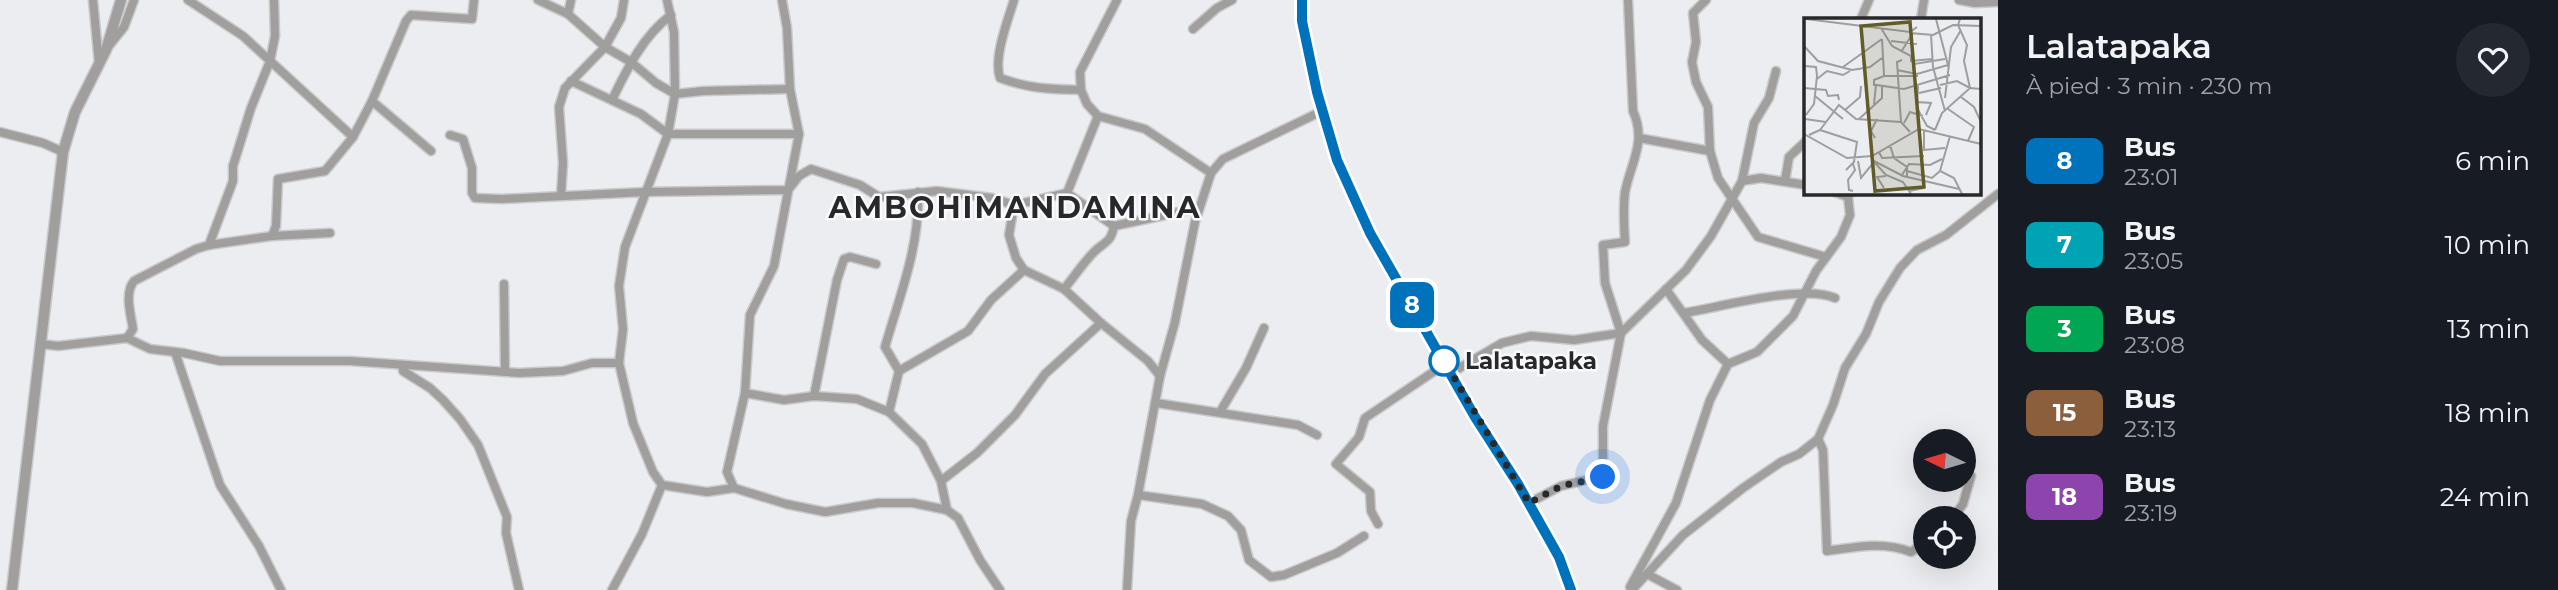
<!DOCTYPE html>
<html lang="fr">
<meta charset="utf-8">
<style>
:root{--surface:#171b24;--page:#242831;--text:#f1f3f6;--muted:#9ea1a6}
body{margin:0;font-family:Montserrat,sans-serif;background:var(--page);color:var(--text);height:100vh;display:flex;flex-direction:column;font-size:26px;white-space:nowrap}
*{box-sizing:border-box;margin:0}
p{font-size:23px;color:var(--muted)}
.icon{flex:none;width:38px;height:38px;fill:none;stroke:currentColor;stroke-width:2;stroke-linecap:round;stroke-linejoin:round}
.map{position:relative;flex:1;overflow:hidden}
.sheet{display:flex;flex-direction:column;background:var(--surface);width:560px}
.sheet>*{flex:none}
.badge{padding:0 14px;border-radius:10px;font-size:24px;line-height:46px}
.needle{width:46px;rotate:275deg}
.controls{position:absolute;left:1913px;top:429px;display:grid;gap:14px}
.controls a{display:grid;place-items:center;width:63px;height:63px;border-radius:50%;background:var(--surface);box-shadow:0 7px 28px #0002;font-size:35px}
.you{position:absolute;width:35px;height:35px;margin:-18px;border:5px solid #fff;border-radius:50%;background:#1a73e8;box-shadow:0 0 0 10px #1a73e833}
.map>.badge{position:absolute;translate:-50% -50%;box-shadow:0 0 0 4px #fff}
.round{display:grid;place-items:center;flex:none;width:74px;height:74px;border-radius:37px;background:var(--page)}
.headline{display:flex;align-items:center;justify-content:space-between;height:119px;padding:0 28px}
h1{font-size:33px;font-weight:600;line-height:52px}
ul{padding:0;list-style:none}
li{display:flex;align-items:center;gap:21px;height:84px;padding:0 28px}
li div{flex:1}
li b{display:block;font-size:26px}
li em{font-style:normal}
li .badge{min-width:77px;font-weight:700;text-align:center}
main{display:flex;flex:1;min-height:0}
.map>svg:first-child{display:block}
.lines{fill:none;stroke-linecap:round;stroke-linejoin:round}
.minor-casing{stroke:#c9cacc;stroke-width:11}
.tertiary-casing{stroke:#c9cacc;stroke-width:13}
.primary-casing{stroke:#c9cacc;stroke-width:16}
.minor{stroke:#a09f9e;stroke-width:8}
.tertiary{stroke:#a09f9e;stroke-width:10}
.primary{stroke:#615f5d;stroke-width:12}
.line-casing{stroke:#fff;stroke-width:16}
.line{stroke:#0072bc;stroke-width:10}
.walk{stroke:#272829;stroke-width:7;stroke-dasharray:0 12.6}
.stop-dot{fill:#fff;stroke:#0072bc;stroke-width:3.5}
.labels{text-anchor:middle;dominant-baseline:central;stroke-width:5;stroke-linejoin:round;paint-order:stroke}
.stop-label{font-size:23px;font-weight:bold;fill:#272829;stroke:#fafafe;text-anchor:start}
.district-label{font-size:30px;font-weight:bold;letter-spacing:2px;fill:#272829;stroke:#fafafe}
.inset-road{fill:none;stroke:#9d9ea0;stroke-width:2}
.view{fill:#615c29;fill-opacity:0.15;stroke:#615c29;stroke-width:3.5}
.inset-edge{fill:none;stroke:#272829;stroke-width:3.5}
</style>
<main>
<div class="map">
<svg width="1998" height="590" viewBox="0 0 1998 590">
<rect width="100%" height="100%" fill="#ecedf0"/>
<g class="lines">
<defs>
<g id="minor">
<polyline points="93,0 99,64"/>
<polyline points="188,0 243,36 353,137"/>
<polyline points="538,0 568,14 605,47 631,62 656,83 675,94 703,91 790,89"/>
<polyline points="667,0 674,32 675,94 668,134 625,247 619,286 623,329 619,363 633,423 653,472 662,485 707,492 734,488"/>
<polyline points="782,0 787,28 790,89 799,134 774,266 750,315 745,393 727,472 734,488 786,504 825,512 878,503 913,503 947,510"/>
<path d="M 1014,0 C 1008,20 993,58 1000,78 C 1030,89 1050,89 1081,90"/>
<polyline points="1117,0 1080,72 1081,90 1087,104 1098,116 1145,129 1211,173"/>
<polyline points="1706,0 1693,13 1696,42 1692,62 1696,82 1708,107 1710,151 1718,178 1758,237 1826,257"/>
<polyline points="1959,0 1975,3 1998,2"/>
<polyline points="568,14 571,0"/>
<polyline points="1861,19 1869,0"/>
<polyline points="1921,19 1924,0"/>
<polyline points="1193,29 1217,8 1232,0"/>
<polyline points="108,47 124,27 134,0"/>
<polyline points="571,81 641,114 668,134 799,134"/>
<path d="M 612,100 C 627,69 643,36 671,15"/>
<polyline points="372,101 431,151"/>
<polyline points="0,132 43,143 63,152"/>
<polyline points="450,135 463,139 472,168 472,193 475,198 502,199 645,192 788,190 799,176 811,169 860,185 879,197 937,191 992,198 1014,205 1067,193 1114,226 1198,208"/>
<polyline points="1639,138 1710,151"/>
<polyline points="1742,181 1754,123 1769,98 1776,71"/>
<polyline points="1785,181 1789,157 1806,141"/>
<polyline points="1835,192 1848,197"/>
<polyline points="1067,193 1098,116"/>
<polyline points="561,196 563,163 559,107 565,88 605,47 621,18 624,0"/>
<polyline points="1014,205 1009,235 1016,258 1024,270 1064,289 1101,323 1148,361 1160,376"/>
<polyline points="272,236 330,233"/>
<polyline points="209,245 233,181 233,166 251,108 270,61 275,36 274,0"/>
<polyline points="504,284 505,372"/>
<path d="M 1064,289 C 1074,277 1083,263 1094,252 C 1104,242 1111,243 1114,226"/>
<polyline points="1666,289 1702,340 1728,364"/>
<path d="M 1684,313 C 1721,307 1802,284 1835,298"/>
<polyline points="127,338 150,349 184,353 220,361 350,361 519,373 563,371 592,363 619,363"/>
<path d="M 41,344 L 58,346 L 127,338 L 133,329 C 131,315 124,293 134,281 L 196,249 L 209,245 L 272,236 L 276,226 L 278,179 L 325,171 L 353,137 L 372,101 L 406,21 L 411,15 L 472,19 L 474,0"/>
<polyline points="175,352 220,485 259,546 281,590"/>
<polyline points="403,365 403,371 430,388 443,400 460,419 478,445 507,517 506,533 519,590"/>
<path d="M 899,371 L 885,347 C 900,295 920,246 918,192"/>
<polyline points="1451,373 1502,343 1531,336 1574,340 1621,333 1686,270 1711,236 1742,181 1761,178 1806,185"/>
<polyline points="745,393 784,400 814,396 857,399 889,412 922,444 941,481 947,510 958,518 980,560 1000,590"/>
<polyline points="814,396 837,280 844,259 850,257 876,264"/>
<polyline points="1156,403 1298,425 1317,435"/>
<polyline points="889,412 899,371 968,331 991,300 1024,270"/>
<polyline points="1220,412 1246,368 1264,328"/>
<path d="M 1818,439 L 1823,450 L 1827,551 C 1856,547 1883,541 1911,552 L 1925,543"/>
<polyline points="941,481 977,453 1015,415 1045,374 1101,323"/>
<polyline points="1138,495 1202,504 1228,516 1241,530 1249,560 1271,577 1284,575 1337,553 1364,536"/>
<path d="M 1529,503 L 1561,486 L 1603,476 L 1603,426 L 1621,333 L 1605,283 L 1603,245 L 1625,242 C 1624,226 1623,208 1625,192 C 1631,162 1647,142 1633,111 L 1628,0"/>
<polyline points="1953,518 1963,504 1971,476"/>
<polyline points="1378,524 1371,511 1370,492 1336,464 1359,437 1365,418 1445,364"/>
<polyline points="1647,574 1677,590"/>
<polyline points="1630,587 1676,503 1710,400 1728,364 1757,352 1793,316 1816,271 1841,237 1850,215 1848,197 1851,192"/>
<polyline points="612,590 642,534 662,485"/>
<polyline points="1127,590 1131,521 1138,495 1160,376 1175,322 1195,222 1211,173 1223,159 1322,111"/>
<polyline points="1632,590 1683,535 1743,488 1781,462 1799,454 1818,439 1833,405 1845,368 1866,334 1879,302 1900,268 1917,250 1946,235 1998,194"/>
</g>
<polyline id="tertiary" points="12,590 63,152 75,112 106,50 121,0"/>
<polyline id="primary" points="1302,0 1302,21 1317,92 1337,160 1370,233 1475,417 1518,484 1559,557 1571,590"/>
</defs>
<!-- minor casing -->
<use href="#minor" class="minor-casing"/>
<!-- tertiary casing -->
<use href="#tertiary" class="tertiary-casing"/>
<!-- primary casing -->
<use href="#primary" class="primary-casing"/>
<!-- minor -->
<use href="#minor" class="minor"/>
<!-- tertiary -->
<use href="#tertiary" class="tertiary"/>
<!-- primary -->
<use href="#primary" class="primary"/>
</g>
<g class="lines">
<defs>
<polyline id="line" points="1302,0 1302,21 1317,92 1337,160 1370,233 1475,417 1518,484 1559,557 1571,590"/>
</defs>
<!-- line casing -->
<use href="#line" class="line-casing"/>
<!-- line -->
<use href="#line" class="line"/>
<!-- walk -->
<polyline class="walk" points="1444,361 1443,359 1529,503 1561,486 1603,477"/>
</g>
<!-- markers -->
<circle class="stop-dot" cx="1444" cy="361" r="14"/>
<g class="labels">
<!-- stop labels -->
<g class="stop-label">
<text x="1465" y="361">Lalatapaka</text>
</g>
<!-- district labels -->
<g class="district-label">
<text x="1015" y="207">AMBOHIMANDAMINA</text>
</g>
</g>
<!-- overview -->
<g transform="translate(1804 18)">
<rect width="177" height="177" fill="#ecedf0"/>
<path class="inset-road" d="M 2,1 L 106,14 L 113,9M 132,1 L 145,51M 156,1 L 154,7 L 163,27 L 160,43 L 166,70M 77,10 L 88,28 L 107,38 L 107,43 L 128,41M 106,15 L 129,17 L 149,7 L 177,8M 127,17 L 129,49 L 141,93M 78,21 L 80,57M 87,23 L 113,26M 0,28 L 14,43 L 48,52 L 66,49 L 78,40M 97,34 L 109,15M 110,46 L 141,41M 0,48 L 12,49 L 13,58 L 10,86 L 2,97M 39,49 L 78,21M 93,52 L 113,56 L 144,47M 13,61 L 23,53 L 39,57 L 46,53M 136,67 L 153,63 L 166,70M 70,68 L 70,62 L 80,58 L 114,58M 114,68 L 113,90 L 123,108 L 131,112M 0,70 L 22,72 L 24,78 L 34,77 L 35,82M 115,75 L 137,70M 11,78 L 39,101M 157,79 L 170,89 L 177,104M 141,80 L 147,29 L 157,12M 113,84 L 127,85 L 122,97M 70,86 L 72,67 L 100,71 L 146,57M 144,91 L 170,109 L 164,123M 41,92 L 56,79 L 57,68M 1,101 L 22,104M 55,101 L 78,80 L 78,69M 97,104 L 93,44 L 98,42M 100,105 L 106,94 L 119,98M 16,112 L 53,124 L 50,144 L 42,152M 120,112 L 120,132 L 141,130M 131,112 L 138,95 L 166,70 L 177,71M 0,116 L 43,140 L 68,138 L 115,111 L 177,126M 5,117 L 16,112 L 35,87 L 52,101 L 97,104 L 106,114M 146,118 L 136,153 L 150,160 L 158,176M 71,120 L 67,113 L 73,101M 86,127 L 90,140 L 103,149 L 103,158M 75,134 L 78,140 L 120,138M 68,142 L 99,158 L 155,171M 54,143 L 57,160 L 70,144M 71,145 L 82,157 L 99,164 L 107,176M 49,146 L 51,152 L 44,162 L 45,172 L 49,173M 103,153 L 128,160 L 136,153M 98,157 L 105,146 L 126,147 L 138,141M 80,170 L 73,159 L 82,158M 105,173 L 120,170 L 120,163"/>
<path class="view" d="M 106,4 L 120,169 L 71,173 L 57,8 Z"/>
<rect width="177" height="177" class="inset-edge"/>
</g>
</svg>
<div class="controls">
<a><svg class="needle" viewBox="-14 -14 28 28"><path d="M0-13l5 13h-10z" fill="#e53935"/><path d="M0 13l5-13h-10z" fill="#9ea1a6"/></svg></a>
<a><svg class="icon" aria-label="locate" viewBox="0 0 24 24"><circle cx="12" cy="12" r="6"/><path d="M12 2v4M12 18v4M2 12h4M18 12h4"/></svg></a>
</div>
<div class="you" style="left:1603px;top:477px"></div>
<b class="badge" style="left:1412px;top:305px;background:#0072bc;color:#fff">8</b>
</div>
<section class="sheet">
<div class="headline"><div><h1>Lalatapaka</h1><p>À pied · 3 min · 230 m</p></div><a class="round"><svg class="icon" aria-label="heart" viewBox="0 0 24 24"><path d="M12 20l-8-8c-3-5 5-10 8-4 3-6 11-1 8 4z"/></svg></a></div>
<ul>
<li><span class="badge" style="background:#0072bc;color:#fff">8</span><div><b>Bus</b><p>23:01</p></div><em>6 min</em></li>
<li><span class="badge" style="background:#00a3b4;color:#fff">7</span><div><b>Bus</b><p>23:05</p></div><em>10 min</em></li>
<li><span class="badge" style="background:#00a651;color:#fff">3</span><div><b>Bus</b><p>23:08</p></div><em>13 min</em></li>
<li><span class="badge" style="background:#8b5e3c;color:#fff">15</span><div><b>Bus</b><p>23:13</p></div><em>18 min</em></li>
<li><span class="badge" style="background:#8e44ad;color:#fff">18</span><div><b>Bus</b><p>23:19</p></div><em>24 min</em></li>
</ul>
</section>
</main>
